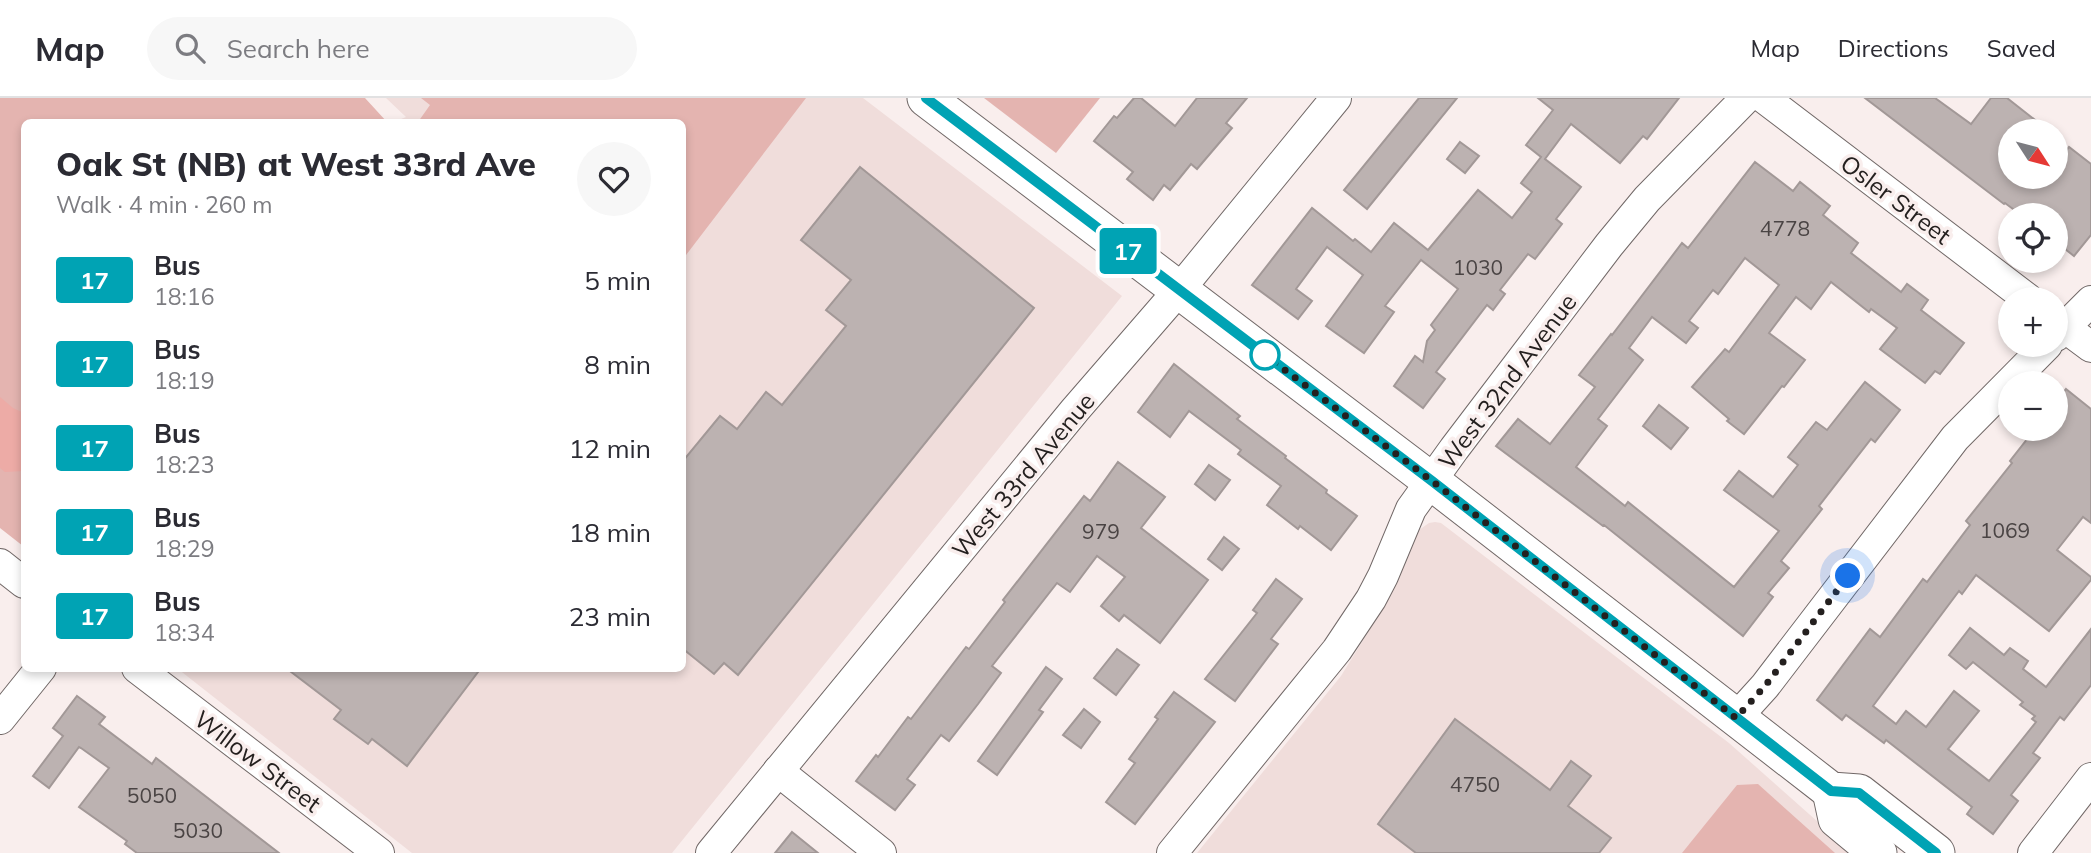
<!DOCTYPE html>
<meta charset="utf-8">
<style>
:root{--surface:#fff;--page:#f7f7f7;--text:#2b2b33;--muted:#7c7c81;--line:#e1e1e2}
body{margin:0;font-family:Mulish,sans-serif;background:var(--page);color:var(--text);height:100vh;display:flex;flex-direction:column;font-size:26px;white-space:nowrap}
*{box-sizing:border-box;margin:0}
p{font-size:23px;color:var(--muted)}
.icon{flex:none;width:38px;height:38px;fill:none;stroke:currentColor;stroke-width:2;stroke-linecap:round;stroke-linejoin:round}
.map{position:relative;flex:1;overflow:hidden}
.drawer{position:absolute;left:21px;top:21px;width:665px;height:553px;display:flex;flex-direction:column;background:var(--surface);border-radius:10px;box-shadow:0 4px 10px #0003}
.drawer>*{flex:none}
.badge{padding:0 14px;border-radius:5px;font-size:24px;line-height:46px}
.needle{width:46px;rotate:126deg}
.controls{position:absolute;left:1998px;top:21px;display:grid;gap:14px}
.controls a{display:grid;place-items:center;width:70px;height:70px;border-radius:50%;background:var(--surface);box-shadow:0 4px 10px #0003;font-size:35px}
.you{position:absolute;width:35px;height:35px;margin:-18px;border:5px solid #fff;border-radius:50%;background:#1a73e8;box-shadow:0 0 0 10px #1a73e833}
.map>.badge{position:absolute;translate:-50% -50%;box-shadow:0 0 0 4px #fff}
.round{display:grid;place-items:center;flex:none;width:74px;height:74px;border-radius:37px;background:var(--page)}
.summary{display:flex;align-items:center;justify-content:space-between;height:119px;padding:0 35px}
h1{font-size:33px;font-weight:800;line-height:52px}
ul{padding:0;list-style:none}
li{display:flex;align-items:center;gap:21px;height:84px;padding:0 35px}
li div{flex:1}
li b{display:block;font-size:26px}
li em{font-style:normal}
li .badge{min-width:77px;font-weight:700;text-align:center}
header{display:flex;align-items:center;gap:42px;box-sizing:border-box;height:98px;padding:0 35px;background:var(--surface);border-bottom:2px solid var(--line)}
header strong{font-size:33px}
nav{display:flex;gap:38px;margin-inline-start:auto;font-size:24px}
.search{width:490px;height:63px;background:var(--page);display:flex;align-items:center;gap:18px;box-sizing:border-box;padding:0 24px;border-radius:38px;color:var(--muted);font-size:26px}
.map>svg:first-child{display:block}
.built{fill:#f0dddb}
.green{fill:#e4b4b0}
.forest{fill:#edaba6}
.building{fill:#bcb2b1;stroke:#a29897;stroke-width:2}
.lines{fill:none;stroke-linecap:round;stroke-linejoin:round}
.minor-casing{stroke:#716867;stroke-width:32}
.major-casing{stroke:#716867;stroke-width:39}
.minor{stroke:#fff;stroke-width:30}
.major{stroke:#fff;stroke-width:37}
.line-casing{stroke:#fff;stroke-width:16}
.line{stroke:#00a3b4;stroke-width:10}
.walk{stroke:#24201f;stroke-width:7;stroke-dasharray:0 12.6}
.stop-dot{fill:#fff;stroke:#00a3b4;stroke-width:3.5}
.labels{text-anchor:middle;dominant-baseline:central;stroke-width:7;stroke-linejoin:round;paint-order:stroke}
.number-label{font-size:21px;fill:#4a4444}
.street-label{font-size:24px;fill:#24201f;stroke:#f9eeed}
</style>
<header>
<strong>Map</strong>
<div class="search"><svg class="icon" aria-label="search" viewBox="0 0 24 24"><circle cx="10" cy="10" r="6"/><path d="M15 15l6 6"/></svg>Search here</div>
<nav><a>Map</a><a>Directions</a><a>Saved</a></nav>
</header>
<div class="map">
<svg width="2091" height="755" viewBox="0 0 2091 755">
<rect width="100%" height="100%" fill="#f9eeed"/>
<!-- built -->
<g class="built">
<polygon points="386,0 863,0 1122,198 672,755 412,755 178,571 682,570 682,24 394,24 406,19"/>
<polygon points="1435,424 1441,425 1729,645 1853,755 1197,755 1341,578 1388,502 1419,432 1429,425"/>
</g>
<!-- green -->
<g class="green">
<polygon points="0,0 365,0 387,24 24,24 23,448 0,430"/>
<polygon points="421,0 806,0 683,161 682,24 418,24 430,7"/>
<polygon points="984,0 1100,0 1056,55"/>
<polygon points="1758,686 1835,755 1682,755 1737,687"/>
</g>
<!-- forest -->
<polygon class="forest" points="0,299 13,310 24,315 24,373 5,374 0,370"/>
<!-- building -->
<g class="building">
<polygon points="1134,0 1141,0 1175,28 1197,0 1247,0 1226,25 1232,30 1197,71 1191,66 1170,92 1164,87 1153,102 1127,81 1133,74 1094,43 1114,18 1117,20"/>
<polygon points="1419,0 1457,0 1367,111 1344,92"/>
<polygon points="1538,0 1679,0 1647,41 1643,38 1620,65 1571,26 1545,61 1581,89 1556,121 1562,126 1535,161 1528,156 1500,192 1505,196 1493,212 1487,207 1436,274 1445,281 1423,310 1394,288 1415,258 1423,264 1427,243 1435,232 1431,227 1458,191 1421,162 1385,208 1394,214 1364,255 1326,228 1363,177 1327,149 1296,191 1312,203 1298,221 1252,187 1312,110 1353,143 1355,141 1371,154 1394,125 1428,152 1478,92 1512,120 1532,94 1521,85 1541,59 1526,47 1553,12"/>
<polygon points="1865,0 1935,0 1971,26 1991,0 2007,0 2049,33 2011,33 2011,79 2056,79 2056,66 2069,49 2091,66 2091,137 2074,158 2056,144 2056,117 2021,117 2005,105 2004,106"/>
<polygon points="1460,44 1479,58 1465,75 1447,61"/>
<polygon points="1755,64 1793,93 1800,84 1830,108 1823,117 1858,145 1851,155 1901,194 1907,186 1928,202 1921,212 1964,245 1940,276 1935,273 1925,285 1880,251 1897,230 1871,211 1869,214 1831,184 1811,211 1796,199 1769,235 1805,262 1784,289 1782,288 1744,336 1727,323 1729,321 1692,289 1725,251 1729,254 1779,187 1745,160 1718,196 1713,192 1689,223 1698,230 1686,245 1652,219 1629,250 1643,262 1598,321 1607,328 1576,369 1625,408 1628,404 1734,489 1779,433 1724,392 1739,373 1773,399 1798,367 1788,359 1816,324 1827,332 1865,284 1900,312 1875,344 1871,341 1819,408 1822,411 1781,463 1789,470 1768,495 1773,499 1743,538 1604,427 1603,428 1496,348 1518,321 1550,346 1595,289 1579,277 1611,236 1612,237 1682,145 1688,150"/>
<polygon points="860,69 1034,210 738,577 724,565 714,576 682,550 682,364 720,318 737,331 766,294 782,307 846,228 826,212 851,182 801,142"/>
<polygon points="1174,266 1240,318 1237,321 1286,358 1285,360 1327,392 1326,395 1357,418 1331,452 1300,428 1298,431 1267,407 1281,388 1238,356 1241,352 1189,313 1170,339 1138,314"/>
<polygon points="2066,291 2091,311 2091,425 2083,419 2057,452 2091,479 2091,482 2049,533 1976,477 1962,496 1959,493 1873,608 1896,626 1906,613 1926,629 1954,593 1979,613 1948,651 1989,683 2036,624 2032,621 2035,618 2020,607 2023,604 1973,564 1966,571 1949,557 1970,530 2004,557 2010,550 2028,563 2023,571 2046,589 2091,531 2091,587 2064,622 2060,619 2033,655 2040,660 2011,697 2018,703 1993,736 1967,716 1972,709 1886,642 1884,645 1846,617 1842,622 1817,602 1870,531 1880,539 1923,481 1927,484 1970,427 1966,423 2012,365 2010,363 2035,331 2056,331 2056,304"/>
<polygon points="1659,307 1688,330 1671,351 1643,328"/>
<polygon points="1118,364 1165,399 1141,430 1208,482 1160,545 1124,517 1119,523 1101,508 1125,479 1097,458 1070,494 1057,485 992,568 1001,575 978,606 949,643 941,637 907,681 915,687 895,712 856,683 876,657 878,659 908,619 911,621 966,549 969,551 1005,504 1003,502 1084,398 1090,403"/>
<polygon points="1209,367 1230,382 1215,402 1195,386"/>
<polygon points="1224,439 1239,451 1222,472 1208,461"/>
<polygon points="1276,481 1302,501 1271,541 1278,546 1235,603 1205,581 1257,515 1253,512"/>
<polygon points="1117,551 1139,567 1116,597 1094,580"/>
<polygon points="1046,569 1062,581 1039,612 1043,614 997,677 978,663"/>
<polygon points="286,570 481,570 407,668 372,641 368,646 334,621 341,612"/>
<polygon points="1174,594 1215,624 1135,726 1106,704 1135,665 1129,661 1158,621 1155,619"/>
<polygon points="77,598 105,619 99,626 152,666 156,660 279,755 137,755 125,746 127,743 79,709 109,670 81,650 79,649 49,690 33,678 63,638 53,630"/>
<polygon points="1084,611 1100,624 1081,650 1063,637"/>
<polygon points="1455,621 1550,692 1571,663 1591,678 1568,708 1611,740 1599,755 1416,755 1378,726"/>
<polygon points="792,734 818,755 775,755"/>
</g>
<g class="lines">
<defs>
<g id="minor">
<polyline points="1764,0 2028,201"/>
<polyline points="2056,223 2091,249"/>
<polyline points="2056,238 2091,203"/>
<polyline points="0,466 24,485"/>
<polyline points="137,570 379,755"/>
<polyline points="1736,620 1765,588 1955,340 2047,247"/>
<polyline points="0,621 41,570"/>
<polyline points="778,673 881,755"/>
<polyline points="711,755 1075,312 1179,192 1336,0"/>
<polyline points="1172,755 1337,552 1371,501 1383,478 1411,411 1454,351 1609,147 1647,101 1746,0"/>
<polyline points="2033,755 2091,680"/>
</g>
<g id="major">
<polyline points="926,0 1431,383 1831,693 1859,695 1936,755"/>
<polyline points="1831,693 1837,721 1878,755"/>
</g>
</defs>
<!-- minor casing -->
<use href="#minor" class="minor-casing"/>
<!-- major casing -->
<use href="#major" class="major-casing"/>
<!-- minor -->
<use href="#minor" class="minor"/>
<!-- major -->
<use href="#major" class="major"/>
</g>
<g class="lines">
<defs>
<polyline id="line" points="926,0 1432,383 1831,693 1859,695 1936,755"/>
</defs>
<!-- line casing -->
<use href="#line" class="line-casing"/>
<!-- line -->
<use href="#line" class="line"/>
<!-- walk -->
<polyline class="walk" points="1265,257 1432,383 1736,620 1765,588 1848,478"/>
</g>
<!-- markers -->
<circle class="stop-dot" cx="1265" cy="257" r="14"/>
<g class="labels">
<!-- number labels -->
<g class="number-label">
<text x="1785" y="130">4778</text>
<text x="1478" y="169">1030</text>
<text x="2005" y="432">1069</text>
<text x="1101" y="433">979</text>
<text x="1475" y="686">4750</text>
<text x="152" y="697">5050</text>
<text x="198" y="732">5030</text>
</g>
<!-- street labels -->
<g class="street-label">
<text transform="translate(1896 101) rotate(37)">Osler Street</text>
<text transform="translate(1507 283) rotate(-53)">West 32nd Avenue</text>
<text transform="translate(1023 377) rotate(-50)">West 33rd Avenue</text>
<text transform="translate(258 663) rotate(37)">Willow Street</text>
</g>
</g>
</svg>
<div class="controls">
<a><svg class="needle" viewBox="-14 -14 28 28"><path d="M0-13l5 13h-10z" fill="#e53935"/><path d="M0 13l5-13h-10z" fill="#7c7c81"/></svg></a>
<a><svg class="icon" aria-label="locate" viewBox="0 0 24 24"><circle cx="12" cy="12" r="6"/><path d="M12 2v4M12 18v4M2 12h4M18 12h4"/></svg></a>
<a>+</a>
<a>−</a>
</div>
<div class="you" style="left:1848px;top:478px"></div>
<b class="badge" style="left:1128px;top:153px;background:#00a3b4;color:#fff">17</b>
<section class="drawer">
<div class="summary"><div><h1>Oak St (NB) at West 33rd Ave</h1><p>Walk · 4 min · 260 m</p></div><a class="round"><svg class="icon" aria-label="heart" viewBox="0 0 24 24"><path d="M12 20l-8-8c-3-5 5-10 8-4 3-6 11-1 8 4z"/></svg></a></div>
<ul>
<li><span class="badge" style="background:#00a3b4;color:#fff">17</span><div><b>Bus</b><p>18:16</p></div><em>5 min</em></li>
<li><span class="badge" style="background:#00a3b4;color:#fff">17</span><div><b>Bus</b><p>18:19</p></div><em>8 min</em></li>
<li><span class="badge" style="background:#00a3b4;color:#fff">17</span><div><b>Bus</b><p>18:23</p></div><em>12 min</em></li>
<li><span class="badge" style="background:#00a3b4;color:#fff">17</span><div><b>Bus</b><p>18:29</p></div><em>18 min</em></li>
<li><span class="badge" style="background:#00a3b4;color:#fff">17</span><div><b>Bus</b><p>18:34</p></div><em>23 min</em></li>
</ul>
</section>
</div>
